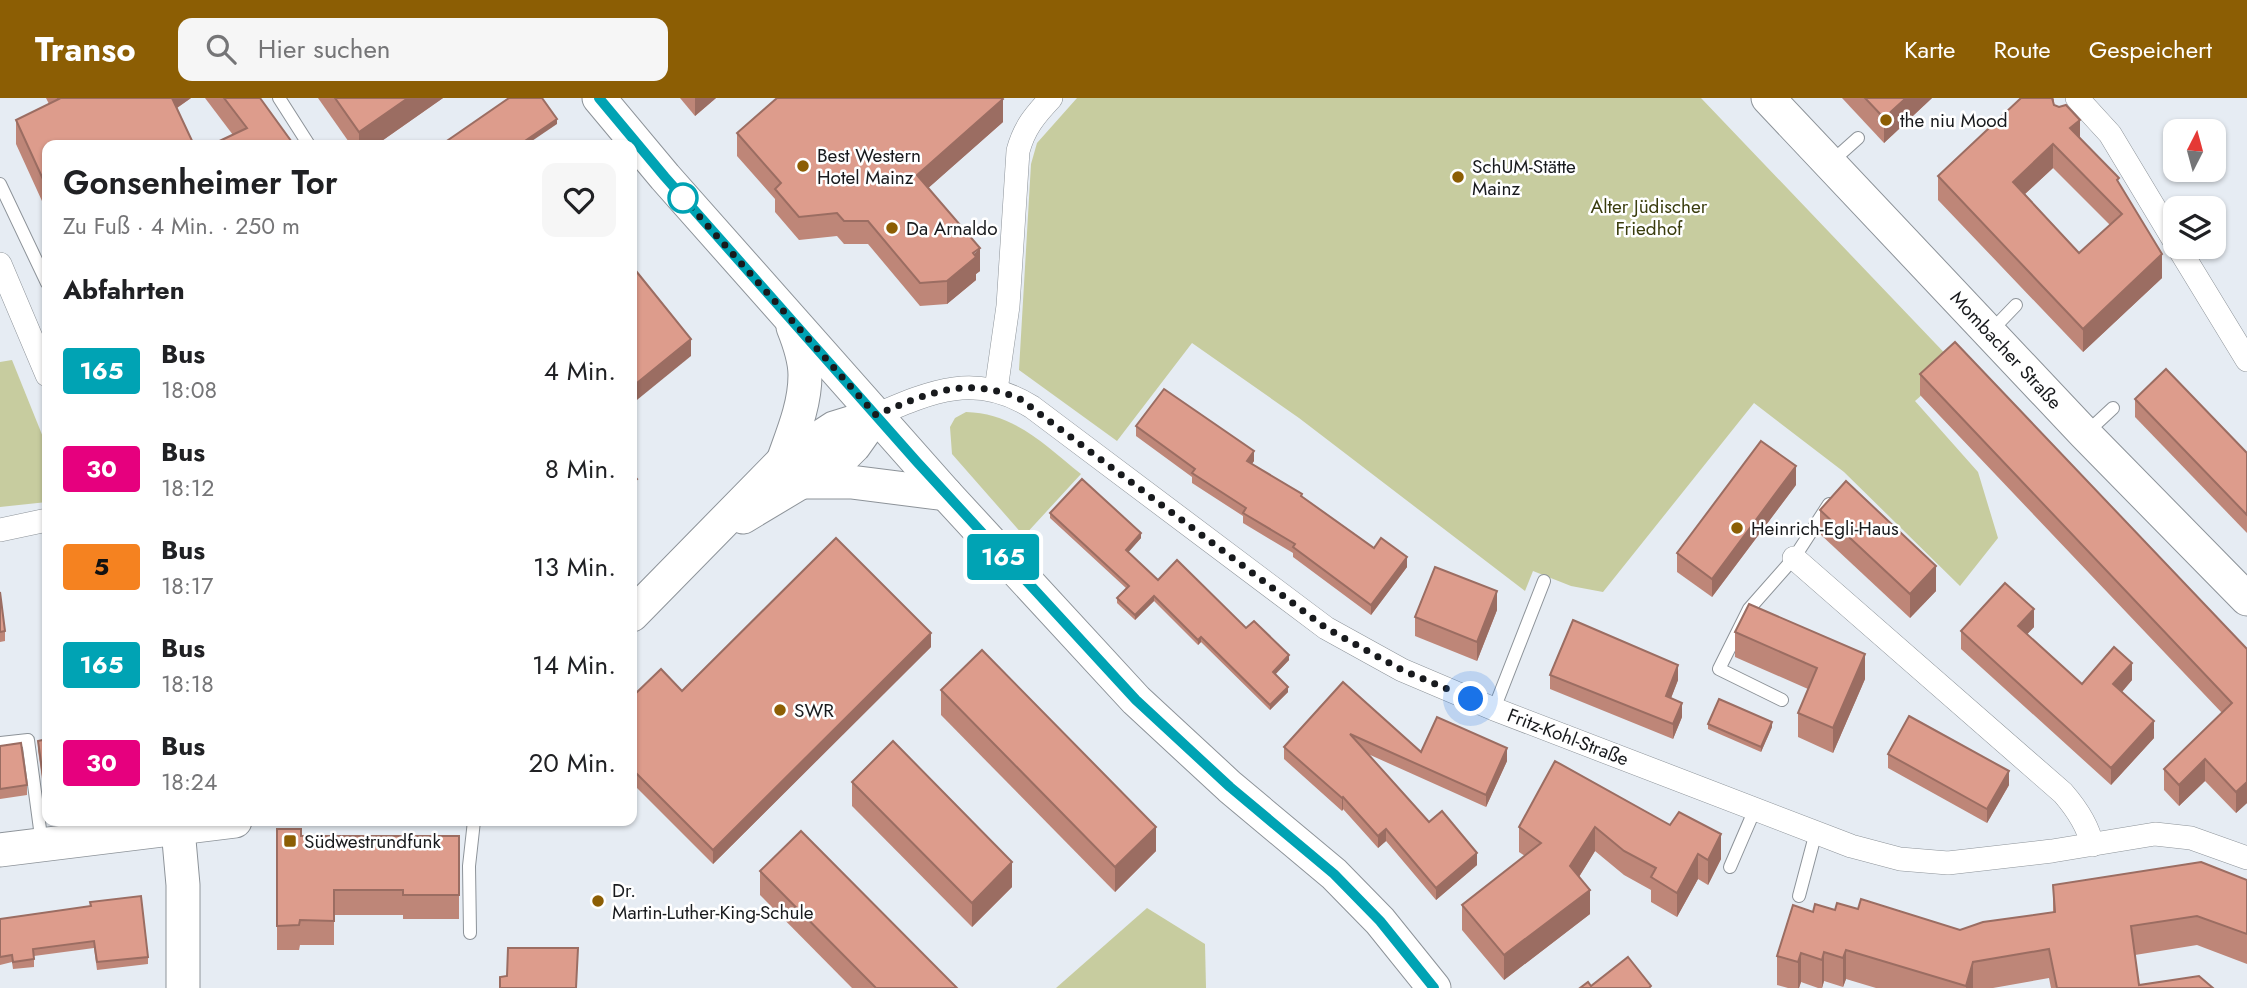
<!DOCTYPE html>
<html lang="de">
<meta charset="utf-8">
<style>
:root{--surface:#fff;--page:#f6f6f6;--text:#202124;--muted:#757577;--accent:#8c5e04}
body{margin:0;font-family:Jost,sans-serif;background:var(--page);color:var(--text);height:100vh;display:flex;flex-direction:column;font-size:26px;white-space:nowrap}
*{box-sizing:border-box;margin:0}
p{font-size:23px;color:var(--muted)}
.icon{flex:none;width:38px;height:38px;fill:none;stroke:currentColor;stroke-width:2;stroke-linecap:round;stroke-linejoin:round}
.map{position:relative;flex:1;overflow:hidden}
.side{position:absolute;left:42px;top:42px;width:595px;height:686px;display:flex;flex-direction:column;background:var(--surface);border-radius:14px;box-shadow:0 2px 5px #0004}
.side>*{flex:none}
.badge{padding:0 14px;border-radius:5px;font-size:24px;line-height:46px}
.needle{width:46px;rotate:6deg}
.fabs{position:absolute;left:2163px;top:21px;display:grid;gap:14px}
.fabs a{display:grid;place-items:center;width:63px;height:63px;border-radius:14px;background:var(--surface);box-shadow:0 2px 5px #0004;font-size:35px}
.you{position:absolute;width:35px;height:35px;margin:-18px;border:5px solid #fff;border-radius:50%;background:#1a73e8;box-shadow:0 0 0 10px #1a73e833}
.map>.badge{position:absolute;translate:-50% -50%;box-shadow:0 0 0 4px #fff}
h2{padding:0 21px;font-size:26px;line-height:63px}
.round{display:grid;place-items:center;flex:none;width:74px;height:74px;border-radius:14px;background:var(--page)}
.head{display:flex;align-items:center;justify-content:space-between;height:119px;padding:0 21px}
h1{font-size:33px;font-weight:600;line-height:52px}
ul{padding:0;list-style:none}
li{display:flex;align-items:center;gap:21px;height:98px;padding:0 21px}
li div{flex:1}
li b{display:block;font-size:26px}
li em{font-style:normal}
li .badge{min-width:77px;font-weight:700;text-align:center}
header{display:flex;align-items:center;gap:42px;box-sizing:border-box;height:98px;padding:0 35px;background:var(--accent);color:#fff}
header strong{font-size:33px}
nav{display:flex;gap:38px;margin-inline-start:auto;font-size:24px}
.search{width:490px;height:63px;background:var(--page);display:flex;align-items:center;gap:18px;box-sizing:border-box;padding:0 24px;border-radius:14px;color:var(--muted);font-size:26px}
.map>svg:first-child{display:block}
.green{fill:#c7cc9f}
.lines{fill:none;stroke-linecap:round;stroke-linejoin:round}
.lane-casing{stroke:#8d9399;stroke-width:14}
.street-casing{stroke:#8d9399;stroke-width:24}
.secondary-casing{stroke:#8d9399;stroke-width:35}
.lane{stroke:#fff;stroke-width:12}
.street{stroke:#fff;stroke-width:23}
.secondary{stroke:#fff;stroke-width:33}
.wall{fill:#be8678;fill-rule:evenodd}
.shaded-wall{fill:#9b6d62}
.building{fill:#dd9c8c;stroke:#9b6d62;stroke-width:2;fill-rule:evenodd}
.line-casing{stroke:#fff;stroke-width:16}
.line{stroke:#00a3b4;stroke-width:10}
.walk{stroke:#181a1d;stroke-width:7;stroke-dasharray:0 12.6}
.poi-dot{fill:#8c5e04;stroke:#fff;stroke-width:2.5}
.stop-dot{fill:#fff;stroke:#00a3b4;stroke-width:3.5}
.labels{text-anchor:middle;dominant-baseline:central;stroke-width:5;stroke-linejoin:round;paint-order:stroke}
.poi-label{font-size:19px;fill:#181a1d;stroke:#fff;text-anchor:start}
.park-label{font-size:19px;fill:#3a3d0e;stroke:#fff}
.street-label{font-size:19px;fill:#181a1d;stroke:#fff}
</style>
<header>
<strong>Transo</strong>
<div class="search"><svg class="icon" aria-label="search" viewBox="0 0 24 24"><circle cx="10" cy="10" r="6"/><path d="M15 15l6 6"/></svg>Hier suchen</div>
<nav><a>Karte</a><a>Route</a><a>Gespeichert</a></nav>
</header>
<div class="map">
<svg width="2247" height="890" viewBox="0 0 2247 890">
<rect width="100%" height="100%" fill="#e6ecf3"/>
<!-- green -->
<g class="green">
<polygon points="1077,0 1701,0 1956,267 1915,303 1978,374 1998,440 1960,488 1844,374 1754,305 1603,494 1571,488 1533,473 1525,493 1299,320 1192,245 1117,343 1019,272 1031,66 1037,45"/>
<polygon points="12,262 47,349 47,404 0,409 0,264"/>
<path d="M 966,314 C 1014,315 1045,347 1081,376 L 1024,438 L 952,356 L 950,329 L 955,320 Z"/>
<polygon points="1147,810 1205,846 1206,890 1056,890"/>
</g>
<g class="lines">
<defs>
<g id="lane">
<polyline points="279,0 309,47"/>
<polyline points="1830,65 1858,40"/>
<polyline points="0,86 47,185"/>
<polyline points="1989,235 2016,207"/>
<polyline points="2085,336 2113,310"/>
<polyline points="1782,602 1719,571 1749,511 1794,460 1829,406"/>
<polyline points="1494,611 1544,483"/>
<polyline points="0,645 28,642 42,746"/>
<polyline points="1730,769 1755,711"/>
<polyline points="1799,798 1816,734"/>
<polyline points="470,835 469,768 474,723"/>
</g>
<g id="street">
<polyline points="2077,0 2110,36 2175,144"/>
<polyline points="2178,149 2247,262"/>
<polyline points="0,166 47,277"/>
<path d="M 996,292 L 1008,208 L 1018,53 C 1024,30 1035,17 1051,0"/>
<path d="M 876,317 C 932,293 976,274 1032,309 L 1326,530 L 1402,572 L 1494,611 L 1851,748 L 1900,761 L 1948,765 L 2052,753 L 2155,736 L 2191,740 L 2247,760"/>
<polyline points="0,432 47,422"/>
<path d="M 1794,460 L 2063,695 C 2076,710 2088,727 2092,747"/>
</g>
<g id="secondary">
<polyline points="599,0 665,79 946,396 1136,602 1230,689 1334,776 1380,823 1434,890"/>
<polyline points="1768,0 2085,336 2247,501"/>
<path d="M 783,363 C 793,335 805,307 805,277 C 805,260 799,244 793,229"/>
<polyline points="803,384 851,384 946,396"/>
<polyline points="743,419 843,359 854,348 876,317"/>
<polyline points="632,517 783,363 834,330 876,317"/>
<polyline points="178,731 183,787 183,890"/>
<polyline points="0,752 235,723"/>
</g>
</defs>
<!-- lane casing -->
<use href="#lane" class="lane-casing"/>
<!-- street casing -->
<use href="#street" class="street-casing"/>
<!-- secondary casing -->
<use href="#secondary" class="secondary-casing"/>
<!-- lane -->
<use href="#lane" class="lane"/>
<!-- street -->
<use href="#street" class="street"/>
<!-- secondary -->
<use href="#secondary" class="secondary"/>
</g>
<!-- wall -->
<g class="wall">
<polygon points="46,0 191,0 177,10 47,47 47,114 16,46 16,22 49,6"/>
<polygon points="205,0 260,0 294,47 233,37"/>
<polygon points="318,0 443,0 376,47 351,47"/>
<polygon points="680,0 716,0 695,18"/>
<polygon points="1842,0 1932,0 1884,45"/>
<path d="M 2054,0 L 2054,7 L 2080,40 L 2119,85 L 2162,180 L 2083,254 L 1938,102 L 1938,78 ZM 2053,70 L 2110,127 L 2079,155 L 2025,96 Z"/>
<polygon points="1003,24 928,90 980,173 976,176 976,182 947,206 920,208 868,146 844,146 837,138 799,142 775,114 775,101 737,58 737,35"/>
<polygon points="1920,276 2247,551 2247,705 2236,715 2205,683 2179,708 2164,692 2164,671 2222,615 1920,297"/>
<polygon points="2135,301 2247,355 2247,435 2135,319"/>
<polygon points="1136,328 1254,363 1251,366 1302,399 1374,450 1407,469 1371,517 1293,459 1293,455 1243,425 1243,418 1192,385 1192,379 1136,338"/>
<polygon points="1796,387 1712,499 1677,474 1677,455"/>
<polygon points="1820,412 1936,493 1910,520 1820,436"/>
<polygon points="1050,415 1141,440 1128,454 1158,482 1246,530 1289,562 1275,576 1288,594 1270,612 1201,544 1198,547 1154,503 1135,522 1117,505 1117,500 1127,491 1050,420"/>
<polygon points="0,494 5,533 5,543 0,544"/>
<polygon points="1497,512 1477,563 1415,538 1415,519"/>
<polygon points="2034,529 2027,536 2082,586 2132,582 2122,594 2154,640 2111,687 1961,551 1961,533"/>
<polygon points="1735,534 1865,581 1833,655 1798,639 1798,615 1808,591 1735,559"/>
<polygon points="931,549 713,766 632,685 632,599 682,593"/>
<polygon points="1550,577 1678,582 1671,600 1682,619 1673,641 1550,591"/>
<polygon points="1343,584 1421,654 1507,663 1486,709 1368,656 1429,724 1477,767 1436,802 1386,743 1378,750 1343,711 1342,713 1284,661 1284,649"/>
<polygon points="941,592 1156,753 1115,794 941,617"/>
<polygon points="1708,626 1772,629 1761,654 1708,631"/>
<polygon points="47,641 47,694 44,695 38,652 38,643"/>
<polygon points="0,648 27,687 27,697 0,701"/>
<polygon points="1888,656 2009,687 1987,725 1888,670"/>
<polygon points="1555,663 1721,761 1708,787 1698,781 1677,819 1651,804 1651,792 1624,777 1595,753 1579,779 1590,816 1504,882 1462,832 1462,807 1525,758 1519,754 1519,729"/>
<polygon points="852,684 1012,789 972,829 852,708"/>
<polygon points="277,731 301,738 459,738 459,821 403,821 403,817 334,817 334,847 300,847 299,852 277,852"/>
<polygon points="760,773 957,890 852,890 760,797"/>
<polygon points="2247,782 2247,866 2197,847 2135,857 2139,887 2213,890 2051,890 2049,880 1993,890 1876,890 1846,881 1843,889 1824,883 1822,890 1818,890 1801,884 1799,890 1788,890 1777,887 1777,858 1813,814 1858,811 1960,832 2053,814 2053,787"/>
<polygon points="90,808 148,859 148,866 97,872 94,850 34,858 34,869 13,871 12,864 0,867 0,821"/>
</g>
<!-- shaded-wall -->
<g class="shaded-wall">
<polygon points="168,0 191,0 168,16"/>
<polygon points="408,0 443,0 376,47 359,47 359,34"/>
<polygon points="695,0 716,0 695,18"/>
<polygon points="1906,0 1932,0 1884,45 1884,20"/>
<polygon points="1003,1 1003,24 917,100 917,77"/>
<polygon points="557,21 557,26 526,47 519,47"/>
<polygon points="2080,22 2080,45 2070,30"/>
<polygon points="2053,46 2053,70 2013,107 2013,84"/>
<polygon points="980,150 980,173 976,176 976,182 947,206 947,183"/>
<polygon points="2162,156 2162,180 2083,254 2083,231"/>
<polygon points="691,241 691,258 632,306 632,289"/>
<polygon points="1254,353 1254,363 1247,373 1247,363"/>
<polygon points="1796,368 1796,387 1712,499 1712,481"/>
<polygon points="637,381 637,395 632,400 632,385"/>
<polygon points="1141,435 1141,440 1126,457 1126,452"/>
<polygon points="1407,459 1407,469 1371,517 1371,507"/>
<polygon points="1936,468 1936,493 1910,520 1910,496"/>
<polygon points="1497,493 1497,512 1477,563 1477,544"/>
<polygon points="1154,498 1154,503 1135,522 1135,517"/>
<polygon points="2034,511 2034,529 2018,546 2018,528"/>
<polygon points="931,535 931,549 713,766 713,752"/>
<polygon points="1201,539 1201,544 1198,547 1198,542"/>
<polygon points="1865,556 1865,581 1833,655 1833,630"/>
<polygon points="1289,557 1289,562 1273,579 1273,574"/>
<polygon points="2132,565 2132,582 2113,604 2113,586"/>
<polygon points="1678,567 1678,582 1666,613 1666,598"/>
<polygon points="1288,589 1288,594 1270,612 1270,607"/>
<polygon points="1682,605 1682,619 1673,641 1673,626"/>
<polygon points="2154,623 2154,640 2111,687 2111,670"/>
<polygon points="1772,624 1772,629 1761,654 1761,649"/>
<polygon points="1507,650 1507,663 1486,709 1486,697"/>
<polygon points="2205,661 2205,683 2179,708 2179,687"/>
<polygon points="2009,673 2009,687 1987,725 1987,711"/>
<polygon points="2247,684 2247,705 2236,715 2236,694"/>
<polygon points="1343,699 1343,711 1342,713 1342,700"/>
<polygon points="1156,729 1156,753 1115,794 1115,769"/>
<polygon points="1595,729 1595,753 1570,793 1570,768"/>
<polygon points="1386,731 1386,743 1378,750 1378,738"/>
<polygon points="1721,736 1721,761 1708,787 1708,762"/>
<polygon points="1477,755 1477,767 1436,802 1436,790"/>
<polygon points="1698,756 1698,781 1677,819 1677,795"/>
<polygon points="1012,764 1012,789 972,829 972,805"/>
<polygon points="1590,792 1590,816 1504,882 1504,857"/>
<polygon points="1846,852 1846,881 1843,889 1843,860"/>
<polygon points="1824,854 1824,883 1822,890 1822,862"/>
<polygon points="1801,855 1801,884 1799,890 1798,890 1798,864"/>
<polygon points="1973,864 1973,890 1966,890 1966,888"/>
</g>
<!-- building -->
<g class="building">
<polygon points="58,0 172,0 194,47 47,47 47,90 16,22 59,1"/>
<polygon points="224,0 260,0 294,47 211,47 247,30"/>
<polygon points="335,0 408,0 359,34"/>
<polygon points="509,0 542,0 557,21 519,47 441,47"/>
<polygon points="777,0 1002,0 1003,1 917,77 980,150 973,155 976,159 947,183 920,185 868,123 844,123 837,115 799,119 775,91 781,85 737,35"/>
<polygon points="1865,0 1906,0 1884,20"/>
<path d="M 2021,0 L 2052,0 L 2054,7 L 2059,9 L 2066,7 L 2080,22 L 2070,30 L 2119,80 L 2117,82 L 2162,156 L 2083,231 L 1938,78 ZM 2053,46 L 2122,116 L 2079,155 L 2013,84 Z"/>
<polygon points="632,168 691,241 632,289"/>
<polygon points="1955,244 2247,551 2247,684 2236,694 2205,661 2179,687 2164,671 2232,605 1920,276"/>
<polygon points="2166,271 2247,355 2247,417 2135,301"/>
<polygon points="1164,291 1254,353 1247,363 1302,396 1301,398 1374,450 1381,440 1407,459 1371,507 1293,449 1295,446 1243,415 1246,410 1192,375 1195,371 1136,328"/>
<polygon points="1761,343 1796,368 1712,481 1677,455"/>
<polygon points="632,375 637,381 632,385"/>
<polygon points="1082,381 1141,435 1126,452 1158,482 1177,462 1246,530 1254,523 1289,557 1273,574 1288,589 1270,607 1201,539 1198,542 1154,498 1135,517 1117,500 1129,488 1050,415"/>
<polygon points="1846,383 1936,468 1910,496 1820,412"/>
<polygon points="836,440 931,535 713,752 632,671 632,599 661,571 682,593"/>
<polygon points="1435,469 1497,493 1477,544 1415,519"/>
<polygon points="2005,485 2034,511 2018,528 2082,586 2114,549 2132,565 2113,586 2154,623 2111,670 1961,533"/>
<polygon points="0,494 5,533 0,534"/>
<polygon points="1749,506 1865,556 1833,630 1798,615 1817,570 1735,534"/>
<polygon points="1573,522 1678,567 1666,598 1682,605 1673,626 1550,577"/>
<polygon points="982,552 1156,729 1115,769 941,592"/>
<polygon points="1343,584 1421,654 1437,619 1507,650 1486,697 1350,636 1429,724 1442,713 1477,755 1436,790 1386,731 1378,738 1343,699 1342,700 1284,649"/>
<polygon points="1719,601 1772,624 1761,649 1708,626"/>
<polygon points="1909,618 2009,673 1987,711 1888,656"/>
<polygon points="47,641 47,684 44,685 38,643"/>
<polygon points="893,643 1012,764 972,805 852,684"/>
<polygon points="21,645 27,687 0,691 0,648"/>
<polygon points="1555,663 1670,727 1679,714 1721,736 1708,762 1698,756 1677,795 1651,779 1656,770 1624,753 1595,729 1570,768 1590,792 1504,857 1462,807 1541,745 1519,729"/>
<polygon points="277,731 301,731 301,738 459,738 459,797 403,797 403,792 334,792 334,823 300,822 299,827 277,828"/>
<polygon points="801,733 957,890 876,890 760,773"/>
<polygon points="2201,764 2247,782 2247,836 2197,818 2131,828 2139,887 2199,878 2213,890 2057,890 2049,851 1973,864 1966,888 1846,852 1843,860 1824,854 1822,862 1801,855 1798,864 1777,858 1793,807 1813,814 1815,806 1835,812 1837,805 1858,811 1861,801 1960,832 1983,824 2055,814 2053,787"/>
<polygon points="141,798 148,859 97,864 94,843 33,851 34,861 13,864 12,857 0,859 0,821 91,808 90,804"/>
<polygon points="508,850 578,850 576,890 500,890 500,879 507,878"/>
<polygon points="1628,859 1651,888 1649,890 1580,890 1588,884 1591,888"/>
</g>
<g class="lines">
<defs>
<polyline id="line" points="599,0 665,79 917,364 1136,602 1230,689 1334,776 1380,823 1434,890"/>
</defs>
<!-- line casing -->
<use href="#line" class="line-casing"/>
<!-- line -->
<use href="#line" class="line"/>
<!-- walk -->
<path class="walk" d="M 683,100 L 876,317 C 926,296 966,277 1020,301 L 1326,530 L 1402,572 L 1471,601"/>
</g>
<!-- markers -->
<g class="poi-dot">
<circle cx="1886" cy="22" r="7"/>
<circle cx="803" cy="68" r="7"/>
<circle cx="1458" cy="79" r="7"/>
<circle cx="892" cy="130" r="7"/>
<circle cx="1737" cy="430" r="7"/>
<circle cx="780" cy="612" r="7"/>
<rect x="283" y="736" width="14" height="14" rx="3.5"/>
<circle cx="598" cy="803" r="7"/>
</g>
<circle class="stop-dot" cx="683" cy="100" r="14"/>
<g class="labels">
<!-- poi labels -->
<g class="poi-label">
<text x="1900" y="22">the niu Mood</text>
<text x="817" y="57">Best Western<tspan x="817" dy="22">Hotel Mainz</tspan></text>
<text x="1472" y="68">SchUM-Stätte<tspan x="1472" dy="22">Mainz</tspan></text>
<text x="906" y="130">Da Arnaldo</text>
<text x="1751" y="430">Heinrich-Egli-Haus</text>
<text x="794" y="612">SWR</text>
<text x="304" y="743">Südwestrundfunk</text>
<text x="612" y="792">Dr.<tspan x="612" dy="22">Martin-Luther-King-Schule</tspan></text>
</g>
<!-- park labels -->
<g class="park-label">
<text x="1649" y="108">Alter Jüdischer<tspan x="1649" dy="22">Friedhof</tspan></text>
</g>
<!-- street labels -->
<g class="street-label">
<text transform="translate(2006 252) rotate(47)">Mombacher Straße</text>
<text transform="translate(1568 639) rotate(21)">Fritz-Kohl-Straße</text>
</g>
</g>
</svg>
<div class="fabs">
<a><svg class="needle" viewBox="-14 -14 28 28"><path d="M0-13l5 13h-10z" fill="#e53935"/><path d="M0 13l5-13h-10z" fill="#757577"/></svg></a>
<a><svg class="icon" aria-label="layers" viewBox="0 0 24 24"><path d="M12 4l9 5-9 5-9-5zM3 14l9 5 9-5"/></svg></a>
</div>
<div class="you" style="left:1471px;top:601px"></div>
<b class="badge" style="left:1003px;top:459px;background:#00a3b4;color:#fff">165</b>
<section class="side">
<div class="head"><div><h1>Gonsenheimer Tor</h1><p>Zu Fuß · 4 Min. · 250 m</p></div><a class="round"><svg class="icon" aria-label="heart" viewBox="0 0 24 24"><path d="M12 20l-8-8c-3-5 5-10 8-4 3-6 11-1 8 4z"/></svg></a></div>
<h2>Abfahrten</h2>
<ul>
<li><span class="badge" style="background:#00a3b4;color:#fff">165</span><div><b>Bus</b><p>18:08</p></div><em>4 Min.</em></li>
<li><span class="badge" style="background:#e6007e;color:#fff">30</span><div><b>Bus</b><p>18:12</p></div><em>8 Min.</em></li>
<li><span class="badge" style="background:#f58220;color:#111">5</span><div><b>Bus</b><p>18:17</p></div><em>13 Min.</em></li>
<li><span class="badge" style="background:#00a3b4;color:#fff">165</span><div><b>Bus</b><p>18:18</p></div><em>14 Min.</em></li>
<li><span class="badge" style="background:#e6007e;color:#fff">30</span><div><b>Bus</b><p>18:24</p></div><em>20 Min.</em></li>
</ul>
</section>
</div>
